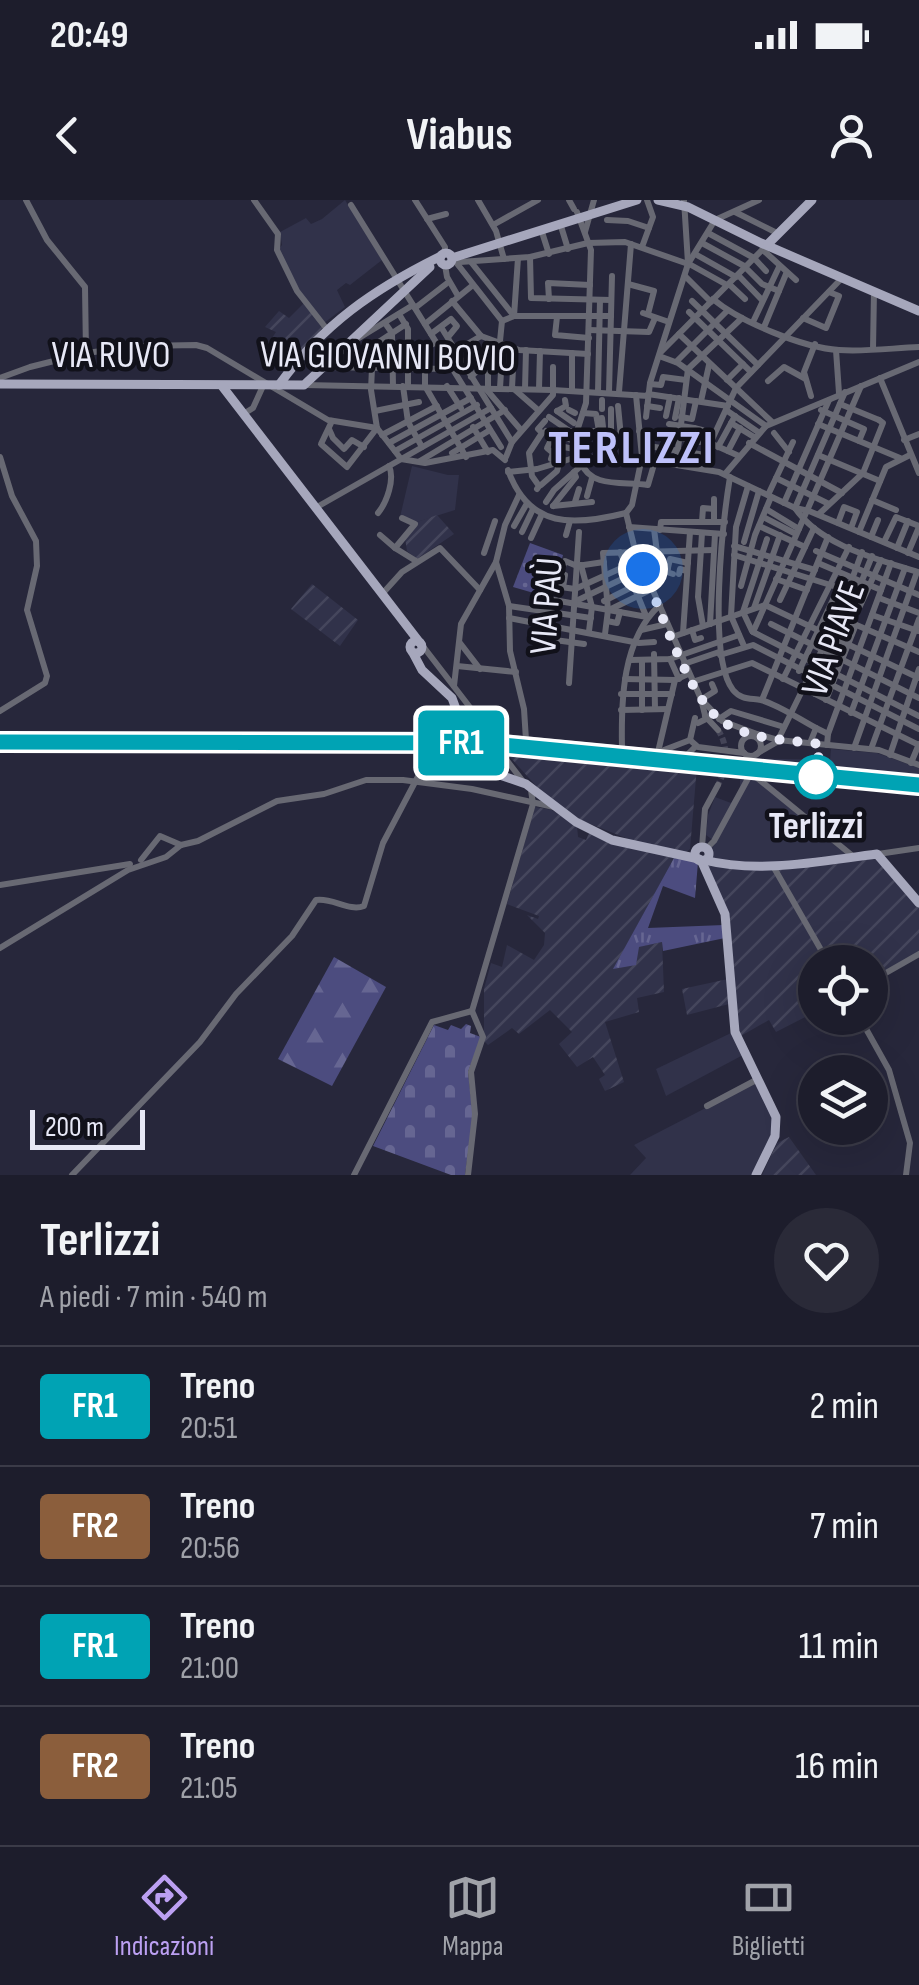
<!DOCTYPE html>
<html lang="it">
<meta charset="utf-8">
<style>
:root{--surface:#1d1d2c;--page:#2a2a38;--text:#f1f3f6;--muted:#a0a2a9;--line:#3b3b48;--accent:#bca0f2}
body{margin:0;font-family:"Sofia Sans Condensed",sans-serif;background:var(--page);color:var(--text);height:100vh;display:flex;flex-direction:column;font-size:38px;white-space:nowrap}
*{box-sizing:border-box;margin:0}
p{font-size:32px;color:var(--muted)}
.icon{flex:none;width:55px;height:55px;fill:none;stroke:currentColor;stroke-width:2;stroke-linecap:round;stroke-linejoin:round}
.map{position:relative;height:975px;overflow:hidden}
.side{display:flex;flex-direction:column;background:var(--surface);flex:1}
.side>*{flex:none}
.badge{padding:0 20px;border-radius:8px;font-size:35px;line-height:65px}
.buttons{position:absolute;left:798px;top:745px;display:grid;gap:20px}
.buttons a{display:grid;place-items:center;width:90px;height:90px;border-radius:50%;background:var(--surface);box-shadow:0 10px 40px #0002,0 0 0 2px var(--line);font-size:50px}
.scale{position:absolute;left:30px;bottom:25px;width:115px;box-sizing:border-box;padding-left:10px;border:5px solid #e7e8f6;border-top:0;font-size:28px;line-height:35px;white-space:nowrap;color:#e7e8f6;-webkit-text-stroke:8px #11111a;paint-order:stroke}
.you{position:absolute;width:50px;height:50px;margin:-25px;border:8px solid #fff;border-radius:50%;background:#1a73e8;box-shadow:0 0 0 15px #1a73e833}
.map>.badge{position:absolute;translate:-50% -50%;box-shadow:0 0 0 5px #fff}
.round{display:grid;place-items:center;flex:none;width:105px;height:105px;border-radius:52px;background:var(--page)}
.overview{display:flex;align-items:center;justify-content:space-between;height:170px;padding:0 40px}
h1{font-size:48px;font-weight:700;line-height:75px}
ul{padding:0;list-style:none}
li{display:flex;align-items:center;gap:30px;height:120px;padding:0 40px;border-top:2px solid var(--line)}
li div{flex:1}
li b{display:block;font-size:38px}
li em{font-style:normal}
li .badge{min-width:110px;font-weight:700;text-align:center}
.status{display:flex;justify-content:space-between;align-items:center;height:70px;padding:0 50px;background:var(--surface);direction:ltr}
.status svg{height:28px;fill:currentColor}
header{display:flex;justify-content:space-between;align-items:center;height:130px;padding:0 40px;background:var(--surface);font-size:45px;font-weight:700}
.dock{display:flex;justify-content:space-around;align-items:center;height:140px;border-top:2px solid var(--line);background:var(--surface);font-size:28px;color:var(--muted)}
.dock a{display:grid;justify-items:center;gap:5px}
.dock .selected{color:var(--accent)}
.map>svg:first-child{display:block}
.built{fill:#31324a}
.industrial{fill:url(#industrial-furrows)}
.grass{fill:url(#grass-tufts)}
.forest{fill:url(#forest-firs)}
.cemetery{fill:url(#cemetery-stones)}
.park{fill:url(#park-dots)}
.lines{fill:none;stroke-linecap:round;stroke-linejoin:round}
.minor-tunnel{stroke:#444457;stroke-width:6;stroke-dasharray:6 3;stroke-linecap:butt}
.minor{stroke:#686973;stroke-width:6}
.major{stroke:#a6a7bc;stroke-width:9}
.rail{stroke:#a9aaba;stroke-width:2.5;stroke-dasharray:5 10;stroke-linecap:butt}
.line-casing{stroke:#fff;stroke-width:22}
.line{stroke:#00a3b4;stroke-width:15}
.walk{stroke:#e7e8f6;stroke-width:10;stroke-dasharray:0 18}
.stop-dot{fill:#fff;stroke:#00a3b4;stroke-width:5}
.labels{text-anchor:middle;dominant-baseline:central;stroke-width:9;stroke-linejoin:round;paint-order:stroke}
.street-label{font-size:38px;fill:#e7e8f6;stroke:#11111a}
.stop-label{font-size:38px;font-weight:bold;fill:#e7e8f6;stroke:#11111a}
.district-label{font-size:48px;font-weight:bold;letter-spacing:2.5px;fill:#bec1fa;stroke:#11111a}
</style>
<div class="status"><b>20:49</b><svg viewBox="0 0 49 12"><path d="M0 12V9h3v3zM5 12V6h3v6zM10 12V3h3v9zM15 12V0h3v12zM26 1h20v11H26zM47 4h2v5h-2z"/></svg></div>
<header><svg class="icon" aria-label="back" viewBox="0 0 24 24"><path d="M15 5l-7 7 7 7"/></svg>Viabus<svg class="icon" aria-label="person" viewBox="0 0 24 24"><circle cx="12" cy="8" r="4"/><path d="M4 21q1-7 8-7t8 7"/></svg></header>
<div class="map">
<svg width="919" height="975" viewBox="0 0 919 975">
<defs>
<pattern id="industrial-furrows" width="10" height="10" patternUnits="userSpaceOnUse" patternTransform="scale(2.5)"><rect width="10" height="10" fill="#31324a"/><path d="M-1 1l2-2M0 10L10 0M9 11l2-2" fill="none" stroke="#45465c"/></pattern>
<pattern id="grass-tufts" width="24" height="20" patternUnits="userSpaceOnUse" patternTransform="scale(2.5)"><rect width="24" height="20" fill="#4c4c7f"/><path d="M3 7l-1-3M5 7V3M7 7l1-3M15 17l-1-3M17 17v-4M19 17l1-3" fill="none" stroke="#666692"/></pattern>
<pattern id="forest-firs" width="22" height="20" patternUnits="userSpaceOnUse" patternTransform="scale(2.5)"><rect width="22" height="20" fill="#4c4c7f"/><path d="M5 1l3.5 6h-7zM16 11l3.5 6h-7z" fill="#666692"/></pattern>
<pattern id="cemetery-stones" width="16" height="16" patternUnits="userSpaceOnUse" patternTransform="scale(2.5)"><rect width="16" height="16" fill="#4c4c7f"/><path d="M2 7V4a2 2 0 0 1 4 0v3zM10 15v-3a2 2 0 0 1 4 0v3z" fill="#666692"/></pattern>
<pattern id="park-dots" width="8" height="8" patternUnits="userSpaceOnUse" patternTransform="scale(2.5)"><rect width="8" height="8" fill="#4c4c7f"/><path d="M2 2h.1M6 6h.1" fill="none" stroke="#666692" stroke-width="1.8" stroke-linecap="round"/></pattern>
</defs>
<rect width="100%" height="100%" fill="#27273b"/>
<!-- built -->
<g class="built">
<polygon points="345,0 382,60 350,85 346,83 337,90 345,107 324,123 299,90 278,50 282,45 280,32 306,18 311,24 322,19"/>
<polygon points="412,266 448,275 459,275 455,310 417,322 400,317"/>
<polygon points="0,537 495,539 735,563 737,558 830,560 831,549 877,553 919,568 919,587 750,571 854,657 808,663 720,664 708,655 706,649 714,641 706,635 708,615 715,597 731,603 740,589 740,577 745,570 494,547 0,543"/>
<polygon points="731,833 743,855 666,896 656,869"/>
<polygon points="756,882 771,911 774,926 772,938 753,975 630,975 646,958 634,945"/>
</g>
<!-- industrial -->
<g class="industrial">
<polygon points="304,103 323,127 294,164 272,138 276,132 265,127 279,111 289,118"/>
<polygon points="437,315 454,334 417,359 407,351 405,338 417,322"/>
<polygon points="312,384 358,420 340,446 291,409"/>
<polygon points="501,547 697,566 690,649 685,653 651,648 583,621 546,597"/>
<polygon points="535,607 552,610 577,626 578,637 586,640 589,633 607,641 674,658 614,768 638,747 662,742 664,792 637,798 639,812 605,822 624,882 605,891 599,879 605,875 593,857 577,867 559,844 572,832 550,810 519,834 512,828 488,845 484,841 484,789 491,763 502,767 507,745 534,760 544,745 545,733 527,715 538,719 539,716 507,704"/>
<polygon points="877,654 919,703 919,754 870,782 870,762 815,762 815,812 776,832 769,820 739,837 727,725 705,663 725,666"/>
<polygon points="728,779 729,804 687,815 682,789"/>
<polygon points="789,937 816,975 762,975 777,943"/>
</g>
<!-- grass -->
<polygon class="grass" points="674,658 698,662 695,698 663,686 648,728 724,725 725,738 663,751 662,742 639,747 636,765 613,769"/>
<!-- forest -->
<polygon class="forest" points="334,757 386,787 332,886 278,859"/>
<!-- cemetery -->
<polygon class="cemetery" points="466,824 471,826 470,833 481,837 468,872 473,916 465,975 451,975 373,946 434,825 448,830 451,825 461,829"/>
<!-- park -->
<polygon class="park" points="530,343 563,355 551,398 513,387"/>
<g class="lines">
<!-- minor-tunnel -->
<path class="minor-tunnel" d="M 718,530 C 729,546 727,568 718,585"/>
<!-- minor -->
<g class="minor">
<polyline points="26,0 47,40 85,87 86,153"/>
<polyline points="254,0 278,34 277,50 297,91 326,128"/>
<polyline points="415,0 445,47 445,53"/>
<polyline points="478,0 496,31 504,59"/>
<polyline points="569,0 574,9"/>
<polyline points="684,0 688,63"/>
<polyline points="351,5 501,247"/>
<polyline points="577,12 591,50 586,203 576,234 577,257"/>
<polyline points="735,12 779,34"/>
<polyline points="427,19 446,14"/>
<polyline points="607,20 628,21 649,28"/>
<polyline points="560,23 568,49"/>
<polyline points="493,25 538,0"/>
<polyline points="541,29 549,54"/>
<polyline points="585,32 594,0"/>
<polyline points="708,33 754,58 766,71"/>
<polyline points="702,43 746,67"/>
<polyline points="642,47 653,17 647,0"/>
<polyline points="763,50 796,80"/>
<polyline points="695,54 736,77"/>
<polyline points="530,57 531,98 611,100"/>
<polyline points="452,59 460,62 530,57 588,43 625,42 691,65 727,85"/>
<polyline points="455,61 502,121"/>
<polyline points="471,62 514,116"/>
<polyline points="445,65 447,77 458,96"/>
<polyline points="745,67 762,84 779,91"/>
<polyline points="738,75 762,100"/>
<polyline points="685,76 711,102"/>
<polyline points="628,84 654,91 648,114"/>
<polyline points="729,84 745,99"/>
<polyline points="549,99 548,83 590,85"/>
<path d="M 713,99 C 740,122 804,148 839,150 C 865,152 893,148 919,147"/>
<polyline points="452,101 481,136"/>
<polyline points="692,101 758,165"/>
<polyline points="415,108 446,84"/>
<polyline points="689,112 751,172"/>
<polyline points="643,113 669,122"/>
<polyline points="399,114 408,129 408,186"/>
<polyline points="514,116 518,58"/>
<polyline points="557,117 555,135 589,138"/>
<polyline points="803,118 826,128 839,96 829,92"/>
<polyline points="502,121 514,116 611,116"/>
<polyline points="753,122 779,67"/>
<polyline points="385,123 392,133 393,186"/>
<polyline points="425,124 473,85"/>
<polyline points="441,127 512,242"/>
<polyline points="764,127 786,74"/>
<polyline points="589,130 649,132 655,118"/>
<polyline points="431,134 451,119 457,126 448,137"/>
<polyline points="679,134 772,222"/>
<polyline points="481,136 519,150 588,154"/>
<polyline points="354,141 413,105"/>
<polyline points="500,141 502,121"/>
<polyline points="436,142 425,149 425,186 466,257"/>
<polyline points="466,144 480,168 471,177"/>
<polyline points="873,149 874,91"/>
<polyline points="836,150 839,193"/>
<polyline points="365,151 406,124"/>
<polyline points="661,152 768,44"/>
<polyline points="659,156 678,163 766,226"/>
<polyline points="445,157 481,136"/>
<polyline points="676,162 727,111"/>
<polyline points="324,167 451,169"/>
<polyline points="372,168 371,190 377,228"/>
<polyline points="0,178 30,167 86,153 141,146 196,145 207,148 328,220 377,228 401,259 425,263 493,250 505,260"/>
<polyline points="880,178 919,273"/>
<polyline points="727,180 743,164"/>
<polyline points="768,181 784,167 804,178"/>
<polyline points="650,184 661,185 663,177 686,180"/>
<polyline points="304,185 553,190 553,167"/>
<polyline points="403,186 408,222 422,247"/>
<polyline points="447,186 461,208"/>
<polyline points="488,187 488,173"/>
<polyline points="500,188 501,172"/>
<polyline points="512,188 514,149"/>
<polyline points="486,189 521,230"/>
<polyline points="514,189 538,210"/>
<polyline points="525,189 526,150"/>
<polyline points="539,189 540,151"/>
<polyline points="572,191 572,153"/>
<polyline points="598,192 600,100"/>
<polyline points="609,192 612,76"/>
<polyline points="619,192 631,44"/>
<polyline points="648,194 728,206"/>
<polyline points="811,196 804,172 815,144"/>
<polyline points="602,200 602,209"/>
<polyline points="701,201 709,165"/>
<polyline points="840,204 879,220"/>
<polyline points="647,206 660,208"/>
<polyline points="569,210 575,213"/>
<polyline points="726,210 758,232"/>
<polyline points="821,210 864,229 859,241"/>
<polyline points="375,211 419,202"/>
<polyline points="557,211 574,223"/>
<polyline points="557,211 566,206 565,200"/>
<polyline points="245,213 253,208 263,186"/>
<polyline points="583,213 596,214 599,231"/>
<polyline points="666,216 670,197"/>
<polyline points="549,217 568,230"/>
<polyline points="646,217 650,183 688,64 715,20 759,0"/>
<polyline points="681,217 692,219 696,201"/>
<polyline points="675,218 679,198"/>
<polyline points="597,219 602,218 603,227"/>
<polyline points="332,221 321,244 347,267 377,228"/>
<polyline points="731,223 754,237"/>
<polyline points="669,224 694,228"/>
<polyline points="818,224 900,258"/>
<polyline points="473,227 488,252"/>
<polyline points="694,228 702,230 699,242"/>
<polyline points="329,229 333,238 344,249 352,240 364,247"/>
<polyline points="546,231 564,247 574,249"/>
<polyline points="554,231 575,242"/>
<polyline points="571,231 592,236 593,231 611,232 621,237 618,206"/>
<polyline points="639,231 710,243 739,256"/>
<polyline points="611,232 611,209"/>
<polyline points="774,233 789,252"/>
<polyline points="382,235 437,206"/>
<polyline points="551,240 547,248 553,253 551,259"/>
<polyline points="904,240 919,234"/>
<polyline points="389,243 471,198"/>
<polyline points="749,243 842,293"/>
<polyline points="642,245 705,255"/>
<polyline points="718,247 735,216"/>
<polyline points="395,251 477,205"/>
<polyline points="728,251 740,228"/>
<polyline points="452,253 490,230"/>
<polyline points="818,255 880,281"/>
<polyline points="0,257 12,296 36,341 37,366 27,410 47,476 45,483 0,511"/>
<polyline points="506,257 512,242 553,195 553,190 648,196"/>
<polyline points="611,260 613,234"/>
<polyline points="420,261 505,210"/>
<polyline points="702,261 736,188 842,78"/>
<path d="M 581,262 C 590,289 625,281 648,285 L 655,261"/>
<polyline points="676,264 688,169 742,118"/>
<path d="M 508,270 C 529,329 574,326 626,313"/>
<polyline points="508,272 537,269 577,257 646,260 719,272 795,308 809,311 919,357"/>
<polyline points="725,274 766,226 919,162"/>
<path d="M 730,277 C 723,320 707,457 733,490 C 741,500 751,498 761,500 C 779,505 799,519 816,528"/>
<polyline points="776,278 829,304"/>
<polyline points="541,285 557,271 560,260"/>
<polyline points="537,289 539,286 532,276 529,253 542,233 538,229 545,221"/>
<polyline points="519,295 505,325 496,362 509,406 510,451 524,509 526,540"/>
<polyline points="768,295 793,242"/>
<polyline points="587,296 592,278"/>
<polyline points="872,300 896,310"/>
<polyline points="546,302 554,290 582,265"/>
<polyline points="575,302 579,289"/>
<polyline points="784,303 829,200"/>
<polyline points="553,306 576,277 574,272"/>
<polyline points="553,306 592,302"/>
<polyline points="317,307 491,208"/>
<path d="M 795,308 C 821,346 877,359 918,372"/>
<polyline points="795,308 845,192"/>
<polyline points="766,309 799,329"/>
<path d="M 378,313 C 387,302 395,279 389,266"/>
<polyline points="626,313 635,350 701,499 706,519 698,523"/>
<polyline points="626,313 632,305 642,257 636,195"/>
<polyline points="819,314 863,273 883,223 879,220"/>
<polyline points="763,317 796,334"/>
<polyline points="402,318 415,324 395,348 416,361"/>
<polyline points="702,322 703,308 714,309"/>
<polyline points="714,322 714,299"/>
<polyline points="838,323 844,307 857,312 851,328"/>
<polyline points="514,326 526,305"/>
<polyline points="759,326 805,347"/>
<polyline points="629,327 724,334"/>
<polyline points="654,329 659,368"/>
<polyline points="660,330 661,322 725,322"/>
<polyline points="522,332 533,309"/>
<polyline points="859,332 886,267 910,255"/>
<polyline points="702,333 698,397 703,426"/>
<polyline points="380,335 395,348"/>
<polyline points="566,335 570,321"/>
<polyline points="871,337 878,320"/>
<polyline points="531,338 542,314"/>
<polyline points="744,342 759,291"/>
<polyline points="884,342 896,317 919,326"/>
<polyline points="734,346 815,370"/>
<polyline points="897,348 908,321"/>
<polyline points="816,351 919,395"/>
<polyline points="620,352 646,416"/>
<polyline points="484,353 495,321"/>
<polyline points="908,353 919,327"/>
<polyline points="734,355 856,393"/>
<polyline points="818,363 881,390"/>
<polyline points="581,365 592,407 589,431"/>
<polyline points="673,374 667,372 670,359 688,363"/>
<polyline points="679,374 680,369 687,371"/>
<polyline points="560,375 565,361 577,366 604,362"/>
<polyline points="776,379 807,390"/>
<polyline points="554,386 575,389 639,360"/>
<polyline points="741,386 755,335 771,297"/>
<polyline points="563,387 565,375"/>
<polyline points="383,393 402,372 440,348 480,390"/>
<polyline points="879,398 919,413"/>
<polyline points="780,400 814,328"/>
<polyline points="854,400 872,356"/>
<polyline points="604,401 648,379"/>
<polyline points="574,402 643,369 668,368"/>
<polyline points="765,405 919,478"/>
<polyline points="509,406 591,418"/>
<polyline points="860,406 881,360"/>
<polyline points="754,408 780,335"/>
<polyline points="609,410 652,389"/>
<polyline points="553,413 554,400 647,417"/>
<polyline points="872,415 918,431"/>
<polyline points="838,417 919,452"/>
<polyline points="509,418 639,443 654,442"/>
<polyline points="607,421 617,423 620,412"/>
<polyline points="710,424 715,334"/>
<polyline points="771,424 919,498"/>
<polyline points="641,430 667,424"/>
<polyline points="692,430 695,440 701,438"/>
<polyline points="752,431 743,412 767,339"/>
<path d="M 753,432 C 790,350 826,268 861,186"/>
<polyline points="753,432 919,516"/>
<polyline points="683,433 690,332"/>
<polyline points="605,434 608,410 603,353 714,350"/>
<polyline points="533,437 584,444"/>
<polyline points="672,437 765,405"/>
<polyline points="460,443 480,469"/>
<polyline points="422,445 492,536 687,555 696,546"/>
<polyline points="744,446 731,416 736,327 748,286"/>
<polyline points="654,454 655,509"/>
<polyline points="720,455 753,445 919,529"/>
<polyline points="670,459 679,479"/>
<polyline points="631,460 670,459 739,435"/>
<polyline points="642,460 642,510"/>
<polyline points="684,464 719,452"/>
<polyline points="457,466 516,472"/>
<polyline points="799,471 839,387"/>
<polyline points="625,479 675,480 688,474"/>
<polyline points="783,479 849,347"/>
<polyline points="692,482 752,463 919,545"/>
<polyline points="569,483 579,332"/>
<polyline points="454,486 461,424 496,362"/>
<polyline points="621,494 672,494"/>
<polyline points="815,494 846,422"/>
<polyline points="701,499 722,521 757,534 778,540 879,550 919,565"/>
<polyline points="702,499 715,491 712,484"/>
<polyline points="762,500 828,337"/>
<polyline points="826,500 855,427"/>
<polyline points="621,510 668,509"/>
<polyline points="851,513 905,368"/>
<polyline points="705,516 718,530"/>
<polyline points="719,519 731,511 784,527"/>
<polyline points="828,534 891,363"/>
<circle cx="751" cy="546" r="10"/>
<polyline points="690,540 695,518"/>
<polyline points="810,543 816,528 828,534 827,545"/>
<path d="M 622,548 C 621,501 622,439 660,405"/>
<polyline points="854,548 917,372"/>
<polyline points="498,549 525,584"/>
<polyline points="871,549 919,419"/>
<polyline points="664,550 690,540 698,547 744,553"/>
<polyline points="658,552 675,480"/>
<polyline points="756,554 777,542 838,417 862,352"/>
<polyline points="890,555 919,469"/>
<polyline points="911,563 919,544"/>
<polyline points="702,647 705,609 718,585"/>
<polyline points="706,649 714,641 751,573 854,657"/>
<polyline points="878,654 919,648"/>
<polyline points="141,660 160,636 181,645"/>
<polyline points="773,666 828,762"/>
<polyline points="0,685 130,664"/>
<polyline points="0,748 128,670 166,657 181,645 198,641 277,601 324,594 366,580 403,580 472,589 554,607"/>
<polyline points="870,782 919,754"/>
<polyline points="472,811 533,604 531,590"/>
<polyline points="860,818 889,870 910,943 906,975"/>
<polyline points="707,906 758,879"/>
<path d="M 72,975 L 200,842 L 236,794 L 292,736 L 316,700 C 332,697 349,712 364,706 L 383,643 L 433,548"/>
<polyline points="354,975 432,822 472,811"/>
<polyline points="468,975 475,914 471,872 483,837 472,811"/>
</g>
<!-- major -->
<g class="major">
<polyline points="658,0 688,7 761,43 919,111"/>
<polyline points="768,44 812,0"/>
<circle cx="446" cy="59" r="6"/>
<polyline points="452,58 637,0"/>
<polyline points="0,184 304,185 430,67"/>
<path d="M 279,185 C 323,124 374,89 441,56"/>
<polyline points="222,186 420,443"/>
<circle cx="416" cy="447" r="6"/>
<polyline points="413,453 422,470 452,498 473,555 485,570 526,584 576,622 612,640 699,659"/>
<circle cx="702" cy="654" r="7"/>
<polyline points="701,660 725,714 735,832 776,917 775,936 756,975"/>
<path d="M 704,660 C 760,674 821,661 877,654 L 919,703"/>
</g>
<!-- rail -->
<polyline class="rail" points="0,542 482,543 919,585"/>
</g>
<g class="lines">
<defs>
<polyline id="line" points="0,542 482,543 919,585"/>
</defs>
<!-- line casing -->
<use href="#line" class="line-casing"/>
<!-- line -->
<use href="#line" class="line"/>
<!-- walk -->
<path class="walk" d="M 643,369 C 660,407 689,500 722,521 C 749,540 789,540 820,544 L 816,577"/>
</g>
<!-- markers -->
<circle class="stop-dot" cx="816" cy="577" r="20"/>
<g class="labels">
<!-- street labels -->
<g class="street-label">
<text x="111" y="155">VIA RUVO</text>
<text transform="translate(388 157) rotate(1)">VIA GIOVANNI BOVIO</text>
<text transform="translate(547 406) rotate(-86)">VIA PAÙ</text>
<text transform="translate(834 439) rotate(-70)">VIA PIAVE</text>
</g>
<!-- stop labels -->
<g class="stop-label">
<text x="816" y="626">Terlizzi</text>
</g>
<!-- district labels -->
<g class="district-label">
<text x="632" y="248">TERLIZZI</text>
</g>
</g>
</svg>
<div class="buttons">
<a><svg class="icon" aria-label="locate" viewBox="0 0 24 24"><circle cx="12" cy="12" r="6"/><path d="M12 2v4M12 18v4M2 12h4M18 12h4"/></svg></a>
<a><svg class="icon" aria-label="layers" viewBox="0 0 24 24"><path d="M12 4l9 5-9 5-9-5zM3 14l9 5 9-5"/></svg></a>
</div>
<div class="scale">200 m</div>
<div class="you" style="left:643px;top:369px"></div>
<b class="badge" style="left:461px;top:543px;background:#00a3b4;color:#fff">FR1</b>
</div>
<section class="side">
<div class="overview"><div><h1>Terlizzi</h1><p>A piedi · 7 min · 540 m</p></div><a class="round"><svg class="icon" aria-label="heart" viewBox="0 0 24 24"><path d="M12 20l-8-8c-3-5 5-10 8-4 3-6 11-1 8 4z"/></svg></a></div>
<ul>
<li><span class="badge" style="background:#00a3b4;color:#fff">FR1</span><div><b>Treno</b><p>20:51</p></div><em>2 min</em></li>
<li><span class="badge" style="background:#8b5e3c;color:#fff">FR2</span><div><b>Treno</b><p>20:56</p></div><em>7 min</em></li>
<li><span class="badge" style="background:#00a3b4;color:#fff">FR1</span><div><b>Treno</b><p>21:00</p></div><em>11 min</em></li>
<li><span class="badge" style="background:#8b5e3c;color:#fff">FR2</span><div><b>Treno</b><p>21:05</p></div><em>16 min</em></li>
</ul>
</section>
<nav class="dock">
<a class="selected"><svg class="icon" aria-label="directions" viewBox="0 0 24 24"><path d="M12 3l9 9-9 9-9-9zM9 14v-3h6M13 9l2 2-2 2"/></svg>Indicazioni</a>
<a><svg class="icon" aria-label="map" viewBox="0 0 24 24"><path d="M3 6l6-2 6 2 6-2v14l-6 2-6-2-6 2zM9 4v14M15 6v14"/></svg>Mappa</a>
<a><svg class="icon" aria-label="tickets" viewBox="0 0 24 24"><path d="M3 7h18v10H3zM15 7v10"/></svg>Biglietti</a>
</nav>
